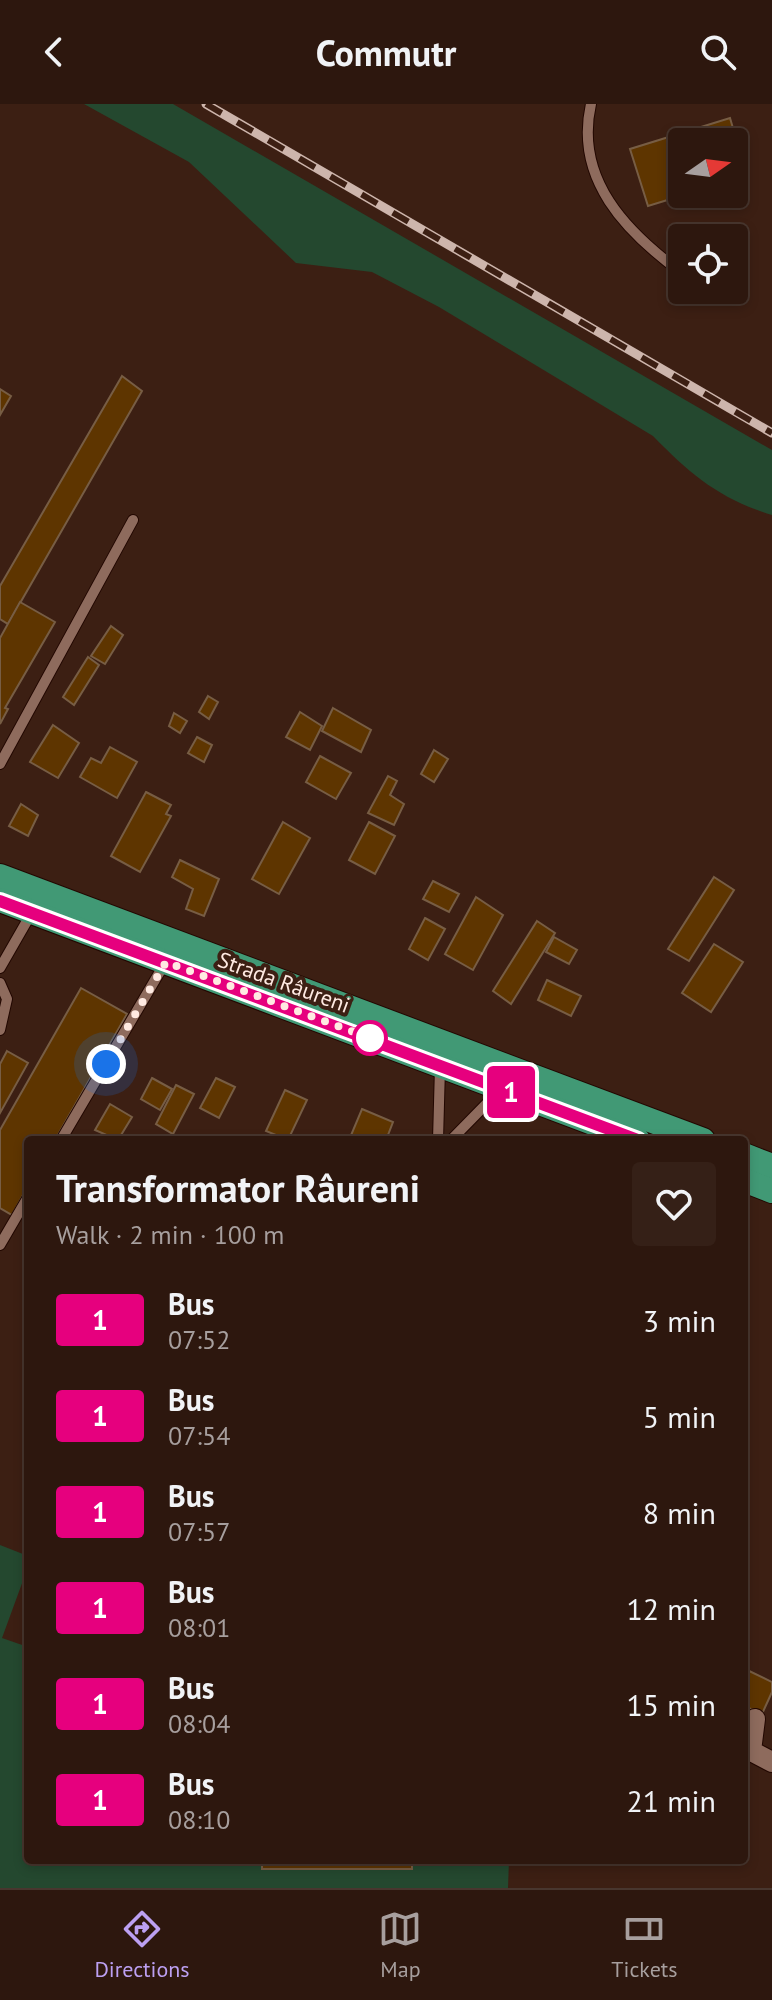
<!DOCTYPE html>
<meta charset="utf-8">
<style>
:root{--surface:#2d170e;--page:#352017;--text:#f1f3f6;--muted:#a79f9e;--line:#48362e;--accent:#bca0f2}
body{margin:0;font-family:"PT Sans",sans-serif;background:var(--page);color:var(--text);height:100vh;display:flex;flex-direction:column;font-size:30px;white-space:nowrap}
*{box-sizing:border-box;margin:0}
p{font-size:26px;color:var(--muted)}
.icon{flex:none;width:44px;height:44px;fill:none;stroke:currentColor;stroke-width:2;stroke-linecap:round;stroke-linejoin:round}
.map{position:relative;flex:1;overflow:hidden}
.details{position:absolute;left:24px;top:1032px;width:724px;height:728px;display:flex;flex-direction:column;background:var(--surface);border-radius:8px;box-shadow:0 4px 12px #0003,0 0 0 2px var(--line)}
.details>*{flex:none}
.badge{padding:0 16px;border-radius:6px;font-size:28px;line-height:52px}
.needle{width:52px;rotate:76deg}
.buttons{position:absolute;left:668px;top:24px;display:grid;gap:16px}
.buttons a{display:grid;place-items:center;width:80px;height:80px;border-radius:8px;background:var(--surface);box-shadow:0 4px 12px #0003,0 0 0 2px var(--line);font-size:40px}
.you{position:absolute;width:40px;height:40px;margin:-20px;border:6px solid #fff;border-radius:50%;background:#1a73e8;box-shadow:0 0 0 12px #1a73e833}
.map>.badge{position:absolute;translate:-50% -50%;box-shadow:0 0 0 4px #fff}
.round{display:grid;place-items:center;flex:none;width:84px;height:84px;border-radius:8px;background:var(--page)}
.summary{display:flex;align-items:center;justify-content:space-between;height:136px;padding:0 32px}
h1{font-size:38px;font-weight:700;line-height:60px}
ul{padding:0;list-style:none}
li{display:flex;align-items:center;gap:24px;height:96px;padding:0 32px}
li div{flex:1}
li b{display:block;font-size:30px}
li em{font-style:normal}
li .badge{min-width:88px;font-weight:700;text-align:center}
header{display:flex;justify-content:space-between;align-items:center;height:104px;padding:0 32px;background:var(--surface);font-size:36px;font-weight:700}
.menu{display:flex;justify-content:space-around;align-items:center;height:112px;border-top:2px solid var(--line);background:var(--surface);font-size:22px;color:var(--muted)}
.menu a{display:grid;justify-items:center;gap:4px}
.menu .active{color:var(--accent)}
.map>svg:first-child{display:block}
.green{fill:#24482f}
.building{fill:#5e3500;stroke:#775d44;stroke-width:2}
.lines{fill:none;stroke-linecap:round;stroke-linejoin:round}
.service-casing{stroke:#220701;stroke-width:12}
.minor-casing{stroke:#220701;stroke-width:22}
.primary-casing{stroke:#220701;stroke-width:26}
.service{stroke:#8e6b5d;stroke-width:10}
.minor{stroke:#8e6b5d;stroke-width:20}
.primary{stroke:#419975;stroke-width:24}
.rail-casing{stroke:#cdb5ac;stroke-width:9}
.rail{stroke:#3c1f13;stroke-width:6;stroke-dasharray:18;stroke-linecap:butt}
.line-casing{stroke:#fff;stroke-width:18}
.line{stroke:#e6007e;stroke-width:12}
.walk{stroke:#ffeae2;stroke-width:8;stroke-dasharray:0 14.4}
.stop-dot{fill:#fff;stroke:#e6007e;stroke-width:4}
.labels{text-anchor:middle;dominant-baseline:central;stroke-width:8;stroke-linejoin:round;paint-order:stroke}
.street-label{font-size:22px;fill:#ffeae2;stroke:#3c1f13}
</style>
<header><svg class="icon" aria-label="back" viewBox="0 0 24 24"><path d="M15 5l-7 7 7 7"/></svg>Commutr<svg class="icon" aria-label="search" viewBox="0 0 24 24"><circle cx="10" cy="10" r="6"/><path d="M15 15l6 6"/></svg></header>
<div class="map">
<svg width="772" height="1784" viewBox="0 0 772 1784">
<rect width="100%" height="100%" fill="#3c1f13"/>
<!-- green -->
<g class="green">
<path d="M 84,0 L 173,0 L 772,346 L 772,411 C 720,395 691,371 653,332 L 439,203 L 372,168 L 296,159 L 189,58 Z"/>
<polygon points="0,1441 28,1452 28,1463 2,1534 28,1543 28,1756 509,1756 508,1784 0,1784"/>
</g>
<!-- building -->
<g class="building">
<polygon points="730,14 747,72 734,76 734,38 682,38 682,90 687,90 648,102 630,45"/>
<polygon points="122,272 142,287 8,520 0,515 0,482"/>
<polygon points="0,285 11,292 0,311"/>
<polygon points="20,498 55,518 5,604 8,605 0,620 0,534"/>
<polygon points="111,522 123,531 105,560 91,552"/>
<polygon points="88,553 99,561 74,601 63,593"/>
<polygon points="208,592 218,598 209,615 199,608"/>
<polygon points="333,604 371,626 361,648 322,627"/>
<polygon points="300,608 322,622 310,646 286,633"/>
<polygon points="174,609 187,617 180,629 169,622"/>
<polygon points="53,621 79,639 58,674 30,658"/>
<polygon points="197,633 212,641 204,658 188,649"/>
<polygon points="110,643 137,658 117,694 80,673 91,654 101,659"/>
<polygon points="434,646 448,655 434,678 421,670"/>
<polygon points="320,652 351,669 336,695 306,678"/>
<polygon points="388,672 397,677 390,691 404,700 394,721 368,709"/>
<polygon points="146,688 171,701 166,710 171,712 140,768 111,752"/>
<polygon points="21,700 38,711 28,732 9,722"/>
<polygon points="283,718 310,734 279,790 252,775"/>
<polygon points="369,718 395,732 375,770 349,756"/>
<polygon points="180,756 219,775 204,812 186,805 193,785 172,773"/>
<polygon points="714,773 734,786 689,857 668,845"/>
<polygon points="433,777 459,790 449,808 423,795"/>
<polygon points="476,793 503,811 473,866 445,850"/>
<polygon points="425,814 445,825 428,856 409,845"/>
<polygon points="537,817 555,829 511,900 493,887"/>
<polygon points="554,833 577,846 569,860 546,848"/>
<polygon points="714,840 743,858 711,908 682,889"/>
<polygon points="547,876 581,892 571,912 538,896"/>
<polygon points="81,884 127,910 55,1036 28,1036 28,1082 12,1111 0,1104 0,1026"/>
<polygon points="7,947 28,959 0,1009 0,960"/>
<polygon points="152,974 172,985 160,1006 141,995"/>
<polygon points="216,974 235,983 219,1014 200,1004"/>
<polygon points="176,981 194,990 173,1030 156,1020"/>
<polygon points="285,986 307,996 288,1036 266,1027"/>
<polygon points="110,1000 132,1013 118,1036 95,1026"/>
<polygon points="362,1005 393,1018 386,1036 349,1036"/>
<polygon points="745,1565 772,1578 772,1588 762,1610 744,1602"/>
<rect x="262" y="1756" width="150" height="9"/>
</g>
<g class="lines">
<defs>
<g id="service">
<path d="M 591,0 C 574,75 626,128 682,169"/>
<polyline points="0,660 133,416"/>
<polyline points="0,864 31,810"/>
<polyline points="0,879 7,895 0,926"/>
<polyline points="61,1036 165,859"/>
<polyline points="438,1036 440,963"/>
<polyline points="451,1036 500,986"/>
<polyline points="0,1141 28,1093"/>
</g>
<polyline id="minor" points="755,1615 751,1647 772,1658"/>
<g id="primary">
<polyline points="0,772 703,1036"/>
<polyline points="0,796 638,1036"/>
<polyline points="744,1051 772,1062"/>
<polyline points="744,1076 772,1087"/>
</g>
</defs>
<!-- service casing -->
<use href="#service" class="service-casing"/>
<!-- minor casing -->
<use href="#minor" class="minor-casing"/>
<!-- primary casing -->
<use href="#primary" class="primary-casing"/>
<!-- service -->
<use href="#service" class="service"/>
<!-- minor -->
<use href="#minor" class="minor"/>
<!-- primary -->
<use href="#primary" class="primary"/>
<defs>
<polyline id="rail" points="206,0 772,329"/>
</defs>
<!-- rail casing -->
<use href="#rail" class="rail-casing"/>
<!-- rail -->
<use href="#rail" class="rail"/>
</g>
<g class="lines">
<defs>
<polyline id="line" points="0,797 638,1036"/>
</defs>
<!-- line casing -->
<use href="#line" class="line-casing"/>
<!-- line -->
<use href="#line" class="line"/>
<!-- walk -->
<polyline class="walk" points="106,960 166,858 370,934"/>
</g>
<!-- markers -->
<circle class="stop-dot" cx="370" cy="934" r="16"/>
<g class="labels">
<!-- street labels -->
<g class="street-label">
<text transform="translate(284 878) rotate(20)">Strada Râureni</text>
</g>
</g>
</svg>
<div class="buttons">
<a><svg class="needle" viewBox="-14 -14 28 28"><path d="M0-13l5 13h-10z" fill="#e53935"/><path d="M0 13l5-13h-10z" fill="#a79f9e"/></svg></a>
<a><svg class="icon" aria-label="locate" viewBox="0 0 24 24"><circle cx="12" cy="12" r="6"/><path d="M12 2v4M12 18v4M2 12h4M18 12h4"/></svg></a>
</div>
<div class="you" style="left:106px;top:960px"></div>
<b class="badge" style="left:511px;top:988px;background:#e6007e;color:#fff">1</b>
<section class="details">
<div class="summary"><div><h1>Transformator Râureni</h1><p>Walk · 2 min · 100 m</p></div><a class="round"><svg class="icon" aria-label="heart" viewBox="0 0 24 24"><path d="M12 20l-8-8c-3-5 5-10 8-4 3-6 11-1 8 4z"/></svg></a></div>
<ul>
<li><span class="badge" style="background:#e6007e;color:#fff">1</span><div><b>Bus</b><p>07:52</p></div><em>3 min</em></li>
<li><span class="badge" style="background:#e6007e;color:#fff">1</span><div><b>Bus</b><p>07:54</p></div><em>5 min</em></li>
<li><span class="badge" style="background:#e6007e;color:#fff">1</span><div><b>Bus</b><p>07:57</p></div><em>8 min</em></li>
<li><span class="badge" style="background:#e6007e;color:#fff">1</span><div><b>Bus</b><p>08:01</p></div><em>12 min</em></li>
<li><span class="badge" style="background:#e6007e;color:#fff">1</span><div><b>Bus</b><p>08:04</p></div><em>15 min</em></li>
<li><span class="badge" style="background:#e6007e;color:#fff">1</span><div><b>Bus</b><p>08:10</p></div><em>21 min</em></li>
</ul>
</section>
</div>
<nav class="menu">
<a class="active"><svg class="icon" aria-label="directions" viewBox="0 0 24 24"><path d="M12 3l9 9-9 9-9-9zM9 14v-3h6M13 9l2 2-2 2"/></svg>Directions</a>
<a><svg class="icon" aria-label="map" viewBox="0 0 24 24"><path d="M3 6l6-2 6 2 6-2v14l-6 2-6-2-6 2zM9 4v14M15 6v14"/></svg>Map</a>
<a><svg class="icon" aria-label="tickets" viewBox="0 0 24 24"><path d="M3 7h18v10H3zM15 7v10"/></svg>Tickets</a>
</nav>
